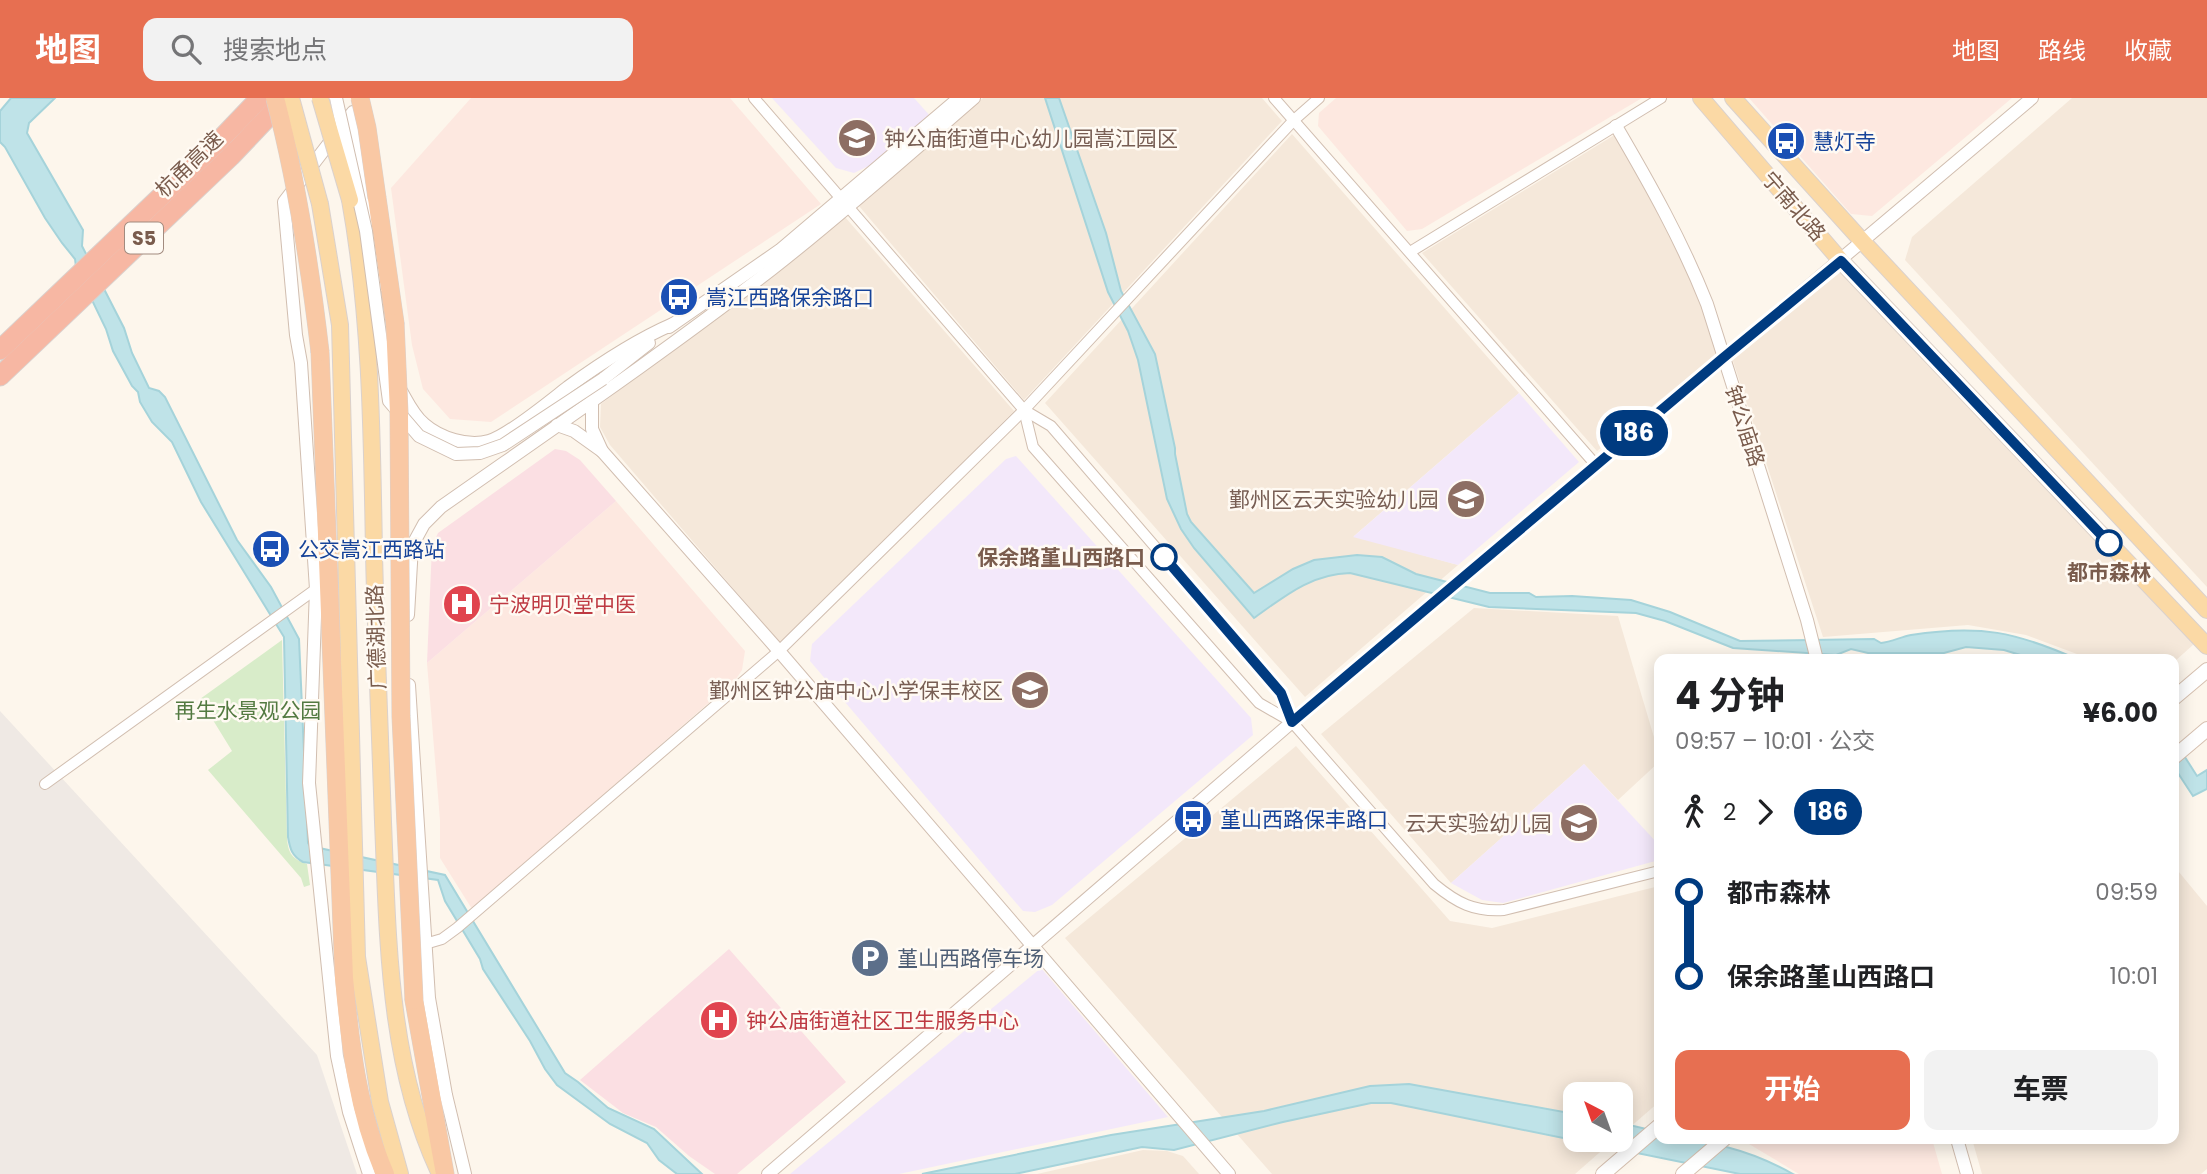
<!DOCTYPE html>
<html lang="zh">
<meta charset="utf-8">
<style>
:root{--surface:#fff;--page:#f2f2f2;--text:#202124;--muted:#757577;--accent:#e76f51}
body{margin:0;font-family:Poppins,"Noto Sans SC",sans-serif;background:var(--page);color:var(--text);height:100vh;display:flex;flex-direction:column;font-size:26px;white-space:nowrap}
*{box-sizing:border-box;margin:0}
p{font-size:23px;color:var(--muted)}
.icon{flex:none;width:38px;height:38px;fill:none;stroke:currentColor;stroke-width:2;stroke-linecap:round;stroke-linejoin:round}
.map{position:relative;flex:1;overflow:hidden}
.drawer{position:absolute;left:1654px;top:556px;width:525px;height:490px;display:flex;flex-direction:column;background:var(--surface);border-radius:14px;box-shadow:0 4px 18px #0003}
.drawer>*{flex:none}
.badge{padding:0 14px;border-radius:23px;font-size:24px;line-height:46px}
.needle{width:46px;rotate:319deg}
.fabs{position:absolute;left:1563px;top:984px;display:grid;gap:14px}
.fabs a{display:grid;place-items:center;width:70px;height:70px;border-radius:14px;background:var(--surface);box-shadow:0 4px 18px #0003;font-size:35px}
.map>.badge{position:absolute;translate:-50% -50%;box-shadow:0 0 0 4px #fff}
.legs{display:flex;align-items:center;gap:10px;height:77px;padding:0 21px;font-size:23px}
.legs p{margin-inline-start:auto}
.head{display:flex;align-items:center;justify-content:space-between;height:119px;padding:0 21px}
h1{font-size:38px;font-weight:700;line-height:52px}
.action{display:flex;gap:14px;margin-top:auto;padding:14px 21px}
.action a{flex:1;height:80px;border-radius:14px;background:var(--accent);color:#fff;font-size:28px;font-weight:700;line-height:80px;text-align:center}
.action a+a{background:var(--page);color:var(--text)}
ul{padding:0 21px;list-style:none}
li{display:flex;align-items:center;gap:24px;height:84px;font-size:26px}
li i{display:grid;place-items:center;width:10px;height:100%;margin:0 9px;background:currentColor}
li i::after{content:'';width:18px;height:18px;margin:-9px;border:5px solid;border-radius:50%;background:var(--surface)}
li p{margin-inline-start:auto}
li:first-child i{background:linear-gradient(#0000 50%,currentColor 0)}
li:last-child i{background:linear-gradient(currentColor 50%,#0000 0)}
header{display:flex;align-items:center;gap:42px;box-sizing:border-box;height:98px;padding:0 35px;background:var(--accent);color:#fff}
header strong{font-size:33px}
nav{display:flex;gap:38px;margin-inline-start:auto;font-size:24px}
.search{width:490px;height:63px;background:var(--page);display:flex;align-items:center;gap:18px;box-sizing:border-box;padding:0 24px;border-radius:14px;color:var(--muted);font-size:26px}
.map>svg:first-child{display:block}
.residential{fill:#f5e8da}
.commercial{fill:#fde8e0}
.industrial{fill:#efe9e4}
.education{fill:#f3e8fa}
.medical{fill:#fbdfe3}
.green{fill:#d8ecc9}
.water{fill:#bfe3e8;stroke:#a5d3da;stroke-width:2}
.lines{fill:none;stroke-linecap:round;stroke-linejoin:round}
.minor-casing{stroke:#d1beb0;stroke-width:12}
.tertiary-casing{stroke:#d1beb0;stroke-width:14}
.secondary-casing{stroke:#d6c0b0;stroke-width:16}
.primary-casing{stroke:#dad1cd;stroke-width:18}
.trunk-casing{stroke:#dad1cd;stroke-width:19}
.motorway-casing{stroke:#dad1cd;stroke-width:21}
.minor{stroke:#fff;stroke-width:10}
.tertiary{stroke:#fff;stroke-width:12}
.secondary{stroke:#fff;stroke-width:14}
.primary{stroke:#fbd9a5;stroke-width:16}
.trunk{stroke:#f9c8a4;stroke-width:18}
.motorway{stroke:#f7b7a3;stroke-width:19}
.tertiary-bridge-casing{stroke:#d1beb0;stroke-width:14;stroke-linecap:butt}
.primary-bridge-casing{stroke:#dad1cd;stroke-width:18;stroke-linecap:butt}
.trunk-bridge-casing{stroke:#dad1cd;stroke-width:19;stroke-linecap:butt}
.tertiary-bridge{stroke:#fff;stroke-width:12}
.primary-bridge{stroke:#fbd9a5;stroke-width:16}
.trunk-bridge{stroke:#f9c8a4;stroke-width:18}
.line-1-casing{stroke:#fff;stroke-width:16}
.line-1{stroke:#003b80;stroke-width:10}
.stop-1-dot{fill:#fff;stroke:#003b80;stroke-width:3.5}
.labels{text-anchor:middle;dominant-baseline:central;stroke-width:5;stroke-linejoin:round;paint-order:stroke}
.shield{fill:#fffaf3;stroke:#a28b7f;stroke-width:2}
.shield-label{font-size:19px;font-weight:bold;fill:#7a5c4d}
.education-label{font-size:21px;fill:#785e54;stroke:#fffaf3;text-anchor:end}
.transit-label{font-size:21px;fill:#164399;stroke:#fffaf3;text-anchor:start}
.street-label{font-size:21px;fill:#7a5c4d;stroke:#fffaf3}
.stop-label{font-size:21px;font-weight:bold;fill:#7a5c4d;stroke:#fffaf3;text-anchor:end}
.health-label{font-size:21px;fill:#be3a42;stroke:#fffaf3;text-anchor:start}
.park-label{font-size:21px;fill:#537a41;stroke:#fffaf3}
.service-label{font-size:21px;fill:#4e5e75;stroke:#fffaf3;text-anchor:start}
</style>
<header>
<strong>地图</strong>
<div class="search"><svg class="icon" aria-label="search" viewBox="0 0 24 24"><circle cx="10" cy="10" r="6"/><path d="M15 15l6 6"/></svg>搜索地点</div>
<nav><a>地图</a><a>路线</a><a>收藏</a></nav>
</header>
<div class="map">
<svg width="2207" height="1076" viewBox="0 0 2207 1076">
<rect width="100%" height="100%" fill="#fdf6ec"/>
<!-- residential -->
<g class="residential">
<polygon points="983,0 1262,0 1282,23 1024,302 859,108"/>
<polygon points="2072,0 2207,0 2207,489 1905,162 1912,139"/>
<polygon points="1292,36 1519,295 1354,438 1458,467 1305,599 1045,305"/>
<polygon points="1616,36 1684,161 1705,210 1718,255 1597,353 1422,155"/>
<polygon points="845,119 1014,313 780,545 610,347 600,329 601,306"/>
<polygon points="1842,173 2194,546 2174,564 2174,562 2093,562 2026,537 1968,527 1823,539 1732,260"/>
<polygon points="1474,510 1618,518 1659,656 1659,664 1618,702 1584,666 1451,785 1321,636"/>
<polygon points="1296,648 1450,823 1492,830 1659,788 1659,1004 1621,1037 1620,996 1575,996 1575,1041 1615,1041 1575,1076 1272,1076 1065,840"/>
<polygon points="2174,768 2207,808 2207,1071 2201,1076 1982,1076 1972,1041 2174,1041"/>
<polygon points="1143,1052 1167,1053 1183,1058 1199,1076 1037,1076"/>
</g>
<!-- commercial -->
<g class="commercial">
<polygon points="471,0 730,0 821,106 491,324 450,321 423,291 412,247 391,90"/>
<polygon points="1336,0 1642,0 1422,131 1407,133 1318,28 1319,15"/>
<polygon points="1749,0 2012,0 1872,118 1851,116"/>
<polygon points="616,403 745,553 742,572 736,581 472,811 440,760 440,722 427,565"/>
<polygon points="1755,1041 1932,1041 1942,1076 1799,1076 1749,1046"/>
</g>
<!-- industrial -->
<polygon class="industrial" points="0,613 317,957 357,1076 0,1076"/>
<!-- education -->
<g class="education">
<polygon points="772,0 914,0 931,19 881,62 854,75 836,70"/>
<polygon points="1519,295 1579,364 1458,467 1353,439"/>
<polygon points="1016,358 1251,620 1253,637 1052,807 1035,814 1023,813 810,563 812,546 1006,361"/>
<polygon points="1584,666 1659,747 1659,762 1503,805 1482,802 1451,785"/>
<polygon points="1041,870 1168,1019 899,1076 790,1076"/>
</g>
<!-- medical -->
<g class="medical">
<polygon points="555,351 566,353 580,362 616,403 427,565 432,448 438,435"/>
<polygon points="729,851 846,984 737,1076 715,1076 689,1058 656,1029 623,1015 580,982"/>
</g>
<!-- green -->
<path class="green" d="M 282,542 L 287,740 C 288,755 292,761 307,766 L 310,787 L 304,789 L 301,780 L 208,672 L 232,653 L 200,601 Z"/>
<!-- water -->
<g class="water">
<path d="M 11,0 L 55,0 L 29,25 L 27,35 L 83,132 L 82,148 L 124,230 L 132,255 L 149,290 L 159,293 L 165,299 L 237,442 L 271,489 L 299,541 L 308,745 L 310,748 L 445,777 L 565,975 L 578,984 L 608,1010 L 654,1031 L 702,1076 L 677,1076 L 659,1062 L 647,1045 L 610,1026 L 557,987 L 545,971 L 530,943 L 483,871 L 480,861 L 445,803 L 438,782 L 303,764 C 292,758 290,751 288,739 L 284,539 L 201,404 L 172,344 L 152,324 L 140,304 L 138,294 L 132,288 L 113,253 L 106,231 L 76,169 L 75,161 L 62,145 L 45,120 L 5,49 L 0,44 L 0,13 Z"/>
<path d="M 1045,0 L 1059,0 L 1106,135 L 1121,193 L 1155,256 L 1175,350 L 1175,356 L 1187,416 L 1191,424 L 1254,495 L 1293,471 L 1314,462 L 1357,457 L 1382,459 L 1416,476 L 1490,495 L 1529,495 L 1536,499 L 1572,498 L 1631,502 L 1670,514 L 1740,543 L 1874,541 L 1881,545 C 1891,544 1901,539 1911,537 C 1980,526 2016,534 2079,562 L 2037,562 L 2004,552 L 1966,549 L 1944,555 L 1868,555 L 1851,551 L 1836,557 L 1733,550 L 1665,523 L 1636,515 L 1489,509 L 1350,475 C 1311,476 1285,498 1254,520 L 1194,450 L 1181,431 L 1167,401 L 1138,262 L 1128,233 L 1108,194 Z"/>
<polygon points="2174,642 2197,678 2207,672 2207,691 2193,698 2191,695 2174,669"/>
<path d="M 1409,986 L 1575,1016 L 1575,1041 L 1620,1041 L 1621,1025 L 1659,1034 L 1659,1041 C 1708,1041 1750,1052 1793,1076 L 1740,1076 L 1411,1009 L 1391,1005 L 1371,1005 L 1283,1024 L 1174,1052 L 1142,1049 L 1015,1076 L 922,1076 L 1111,1037 L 1264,1013 L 1370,988 Z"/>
</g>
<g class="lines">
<defs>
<g id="minor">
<polyline points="754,0 1024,312 1051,328 1281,595 1292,624"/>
<polyline points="1274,0 1596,367"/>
<polyline points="1410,154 1661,0"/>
<path d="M 1024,312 L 1033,349 L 1259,605 L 1292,624 L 1434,786 C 1457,805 1474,814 1504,812 L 1659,773"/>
<polyline points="45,686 316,491"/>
<polyline points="425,846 442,841 457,830 779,553 1024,312 1294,22 1319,0"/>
</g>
<g id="tertiary">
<path d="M 1616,28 C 1650,86 1682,143 1707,206 L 1807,522 L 1817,562"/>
<polyline points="669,229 780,152 959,0"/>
<polyline points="603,281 649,245"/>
<path d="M 400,291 C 407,303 413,317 424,326 C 440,340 468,349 489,343 C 508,338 550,303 568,289 C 601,265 636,242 673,226"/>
<polyline points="557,327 574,333 602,353 592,331 592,303"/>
<polyline points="602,353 779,553 1229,1076"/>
<path d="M 408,517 L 412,448 L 424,426 L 441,409 C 552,331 665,254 772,171 C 841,117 907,58 974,0"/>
<polyline points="409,587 429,900 446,997 465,1076"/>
<polyline points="1957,1041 1967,1076"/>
<polyline points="369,1076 349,1014 337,958 309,685 316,491 301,265 296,237 284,104 353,14 381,187"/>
<polyline points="768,1076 1292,624 2032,0"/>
</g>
<g id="secondary">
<polyline points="2174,600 2207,572"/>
<polyline points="2174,659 2207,631"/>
<polyline points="1603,1076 1659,1028"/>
<polyline points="1683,1076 1724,1041"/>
</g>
<g id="primary">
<polyline points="1701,0 1841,163 2207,548"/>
<polyline points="1733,0 1863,144 2207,512"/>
<path d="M 350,102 C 371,219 372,337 374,455 C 376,545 380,634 383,724 C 388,842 388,967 440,1076"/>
<polyline points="320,106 340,227 357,859 380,1004 400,1076"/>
</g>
<g id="trunk">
<polyline points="377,100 395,225"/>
<path d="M 320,254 L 344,880 C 350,947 358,1014 385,1076"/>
<polyline points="414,902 445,1076"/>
</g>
<g id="motorway">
<polyline points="0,252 217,45 260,0"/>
<polyline points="0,278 231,58 286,0"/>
</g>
</defs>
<!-- minor casing -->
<use href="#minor" class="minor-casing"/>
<!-- tertiary casing -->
<use href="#tertiary" class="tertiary-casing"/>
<!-- secondary casing -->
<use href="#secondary" class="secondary-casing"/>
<!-- primary casing -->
<use href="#primary" class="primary-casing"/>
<!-- trunk casing -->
<use href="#trunk" class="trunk-casing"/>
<!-- motorway casing -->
<use href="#motorway" class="motorway-casing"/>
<!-- minor -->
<use href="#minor" class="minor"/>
<!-- tertiary -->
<use href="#tertiary" class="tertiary"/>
<!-- secondary -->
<use href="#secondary" class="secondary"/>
<!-- primary -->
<use href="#primary" class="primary"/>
<!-- trunk -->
<use href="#trunk" class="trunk"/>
<!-- motorway -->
<use href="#motorway" class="motorway"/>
<defs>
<polyline id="tertiary-bridge" points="336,0 366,133 389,303 419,338 456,356 480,355 503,347 603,281"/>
<g id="primary-bridge">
<polyline points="291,0 320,106"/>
<polyline points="320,0 350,102"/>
</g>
<g id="trunk-bridge">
<path d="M 275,0 C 297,84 310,168 320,254"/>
<polyline points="360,0 367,30 377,100"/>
<polyline points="395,225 399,315 401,618 414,902"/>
</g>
</defs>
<!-- tertiary-bridge casing -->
<use href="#tertiary-bridge" class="tertiary-bridge-casing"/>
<!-- primary-bridge casing -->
<use href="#primary-bridge" class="primary-bridge-casing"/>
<!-- trunk-bridge casing -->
<use href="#trunk-bridge" class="trunk-bridge-casing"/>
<!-- tertiary-bridge -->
<use href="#tertiary-bridge" class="tertiary-bridge"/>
<!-- primary-bridge -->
<use href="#primary-bridge" class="primary-bridge"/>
<!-- trunk-bridge -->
<use href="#trunk-bridge" class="trunk-bridge"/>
</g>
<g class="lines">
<defs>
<polyline id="line-1" points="1164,459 1281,595 1292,624 1723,260 1841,163 2109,445"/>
</defs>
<!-- line-1 casing -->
<use href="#line-1" class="line-1-casing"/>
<!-- line-1 -->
<use href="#line-1" class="line-1"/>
</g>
<!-- icons -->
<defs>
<symbol id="school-disc" viewBox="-11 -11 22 22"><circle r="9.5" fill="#8d6e63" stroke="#fffaf3"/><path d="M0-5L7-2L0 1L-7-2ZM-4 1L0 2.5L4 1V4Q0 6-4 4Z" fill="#fff"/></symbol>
<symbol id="bus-disc" viewBox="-11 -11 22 22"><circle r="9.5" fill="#1a4fb4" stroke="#fffaf3"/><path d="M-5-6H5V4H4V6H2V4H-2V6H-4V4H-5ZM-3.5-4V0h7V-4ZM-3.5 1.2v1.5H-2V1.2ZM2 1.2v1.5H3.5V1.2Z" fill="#fff"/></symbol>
<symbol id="hospital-disc" viewBox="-11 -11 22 22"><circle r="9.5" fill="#e0444e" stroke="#fffaf3"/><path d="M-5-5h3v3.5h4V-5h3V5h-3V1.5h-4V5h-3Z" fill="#fff"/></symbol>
<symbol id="parking-disc" viewBox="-11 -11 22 22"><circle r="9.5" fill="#5c6f8a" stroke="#fffaf3"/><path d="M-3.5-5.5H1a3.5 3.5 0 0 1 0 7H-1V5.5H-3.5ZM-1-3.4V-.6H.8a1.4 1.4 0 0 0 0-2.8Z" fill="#fff"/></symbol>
</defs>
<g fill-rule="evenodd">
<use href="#school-disc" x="835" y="18" width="44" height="44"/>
<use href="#bus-disc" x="1764" y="21" width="44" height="44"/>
<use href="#bus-disc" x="657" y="177" width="44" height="44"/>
<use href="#school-disc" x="1444" y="379" width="44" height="44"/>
<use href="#bus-disc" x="249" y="429" width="44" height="44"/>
<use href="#hospital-disc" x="440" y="484" width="44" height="44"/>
<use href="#school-disc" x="1008" y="570" width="44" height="44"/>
<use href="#bus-disc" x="1171" y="699" width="44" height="44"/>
<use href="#school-disc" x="1557" y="703" width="44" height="44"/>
<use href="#parking-disc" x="848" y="838" width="44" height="44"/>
<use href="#hospital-disc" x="697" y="900" width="44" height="44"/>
</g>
<!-- markers -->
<g class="stop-1-dot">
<circle cx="2109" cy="445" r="12"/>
<circle cx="1164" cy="459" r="12"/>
</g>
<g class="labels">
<!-- shield labels -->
<rect class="shield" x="125" y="124.5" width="38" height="31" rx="5"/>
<g class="shield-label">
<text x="144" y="140">S5</text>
</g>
<!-- education labels -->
<g class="education-label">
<text x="884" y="40" text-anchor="start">钟公庙街道中心幼儿园嵩江园区</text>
<text x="1439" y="401">鄞州区云天实验幼儿园</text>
<text x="1003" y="592">鄞州区钟公庙中心小学保丰校区</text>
<text x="1552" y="725">云天实验幼儿园</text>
</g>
<!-- transit labels -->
<g class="transit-label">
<text x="1813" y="43">慧灯寺</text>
<text x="706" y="199">嵩江西路保余路口</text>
<text x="298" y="451">公交嵩江西路站</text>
<text x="1220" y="721">堇山西路保丰路口</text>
</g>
<!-- street labels -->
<g class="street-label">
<text transform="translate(189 66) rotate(-44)">杭甬高速</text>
<text transform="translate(1794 108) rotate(49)">宁南北路</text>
<text transform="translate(1745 328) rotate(72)">钟公庙路</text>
<text transform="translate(376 539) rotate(-92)">广德湖北路</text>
</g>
<!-- stop labels -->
<g class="stop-label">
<text x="1145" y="459">保余路堇山西路口</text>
<text x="2109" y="474" text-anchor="middle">都市森林</text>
</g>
<!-- health labels -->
<g class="health-label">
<text x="489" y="506">宁波明贝堂中医</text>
<text x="746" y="922">钟公庙街道社区卫生服务中心</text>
</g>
<!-- park labels -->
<g class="park-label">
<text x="248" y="612">再生水景观公园</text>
</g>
<!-- service labels -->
<g class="service-label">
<text x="897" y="860">堇山西路停车场</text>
</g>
</g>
</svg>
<div class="fabs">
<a><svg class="needle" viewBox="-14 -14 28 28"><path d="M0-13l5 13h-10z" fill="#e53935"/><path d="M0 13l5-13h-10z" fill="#757577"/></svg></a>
</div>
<b class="badge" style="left:1634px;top:335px;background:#003b80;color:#fff">186</b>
<section class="drawer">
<div class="head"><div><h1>4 分钟</h1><p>09:57 – 10:01 · 公交</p></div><b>¥6.00</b></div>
<div class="legs"><svg class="icon" aria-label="walk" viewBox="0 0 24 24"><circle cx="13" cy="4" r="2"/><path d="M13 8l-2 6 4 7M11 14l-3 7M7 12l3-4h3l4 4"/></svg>2<svg class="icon" aria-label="forward" viewBox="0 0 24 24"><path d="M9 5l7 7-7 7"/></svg><b class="badge" style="background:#003b80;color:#fff">186</b></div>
<ul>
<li><i style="color:#003b80"></i><b>都市森林</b><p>09:59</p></li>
<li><i style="color:#003b80"></i><b>保余路堇山西路口</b><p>10:01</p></li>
</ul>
<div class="action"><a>开始</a><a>车票</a></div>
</section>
</div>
